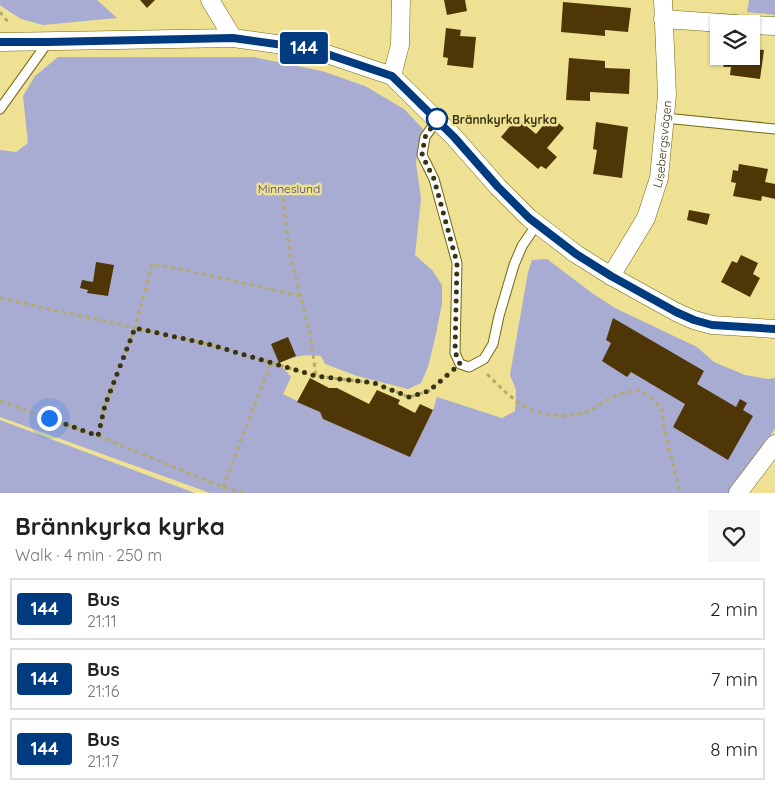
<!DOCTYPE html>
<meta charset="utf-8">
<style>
:root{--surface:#fff;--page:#f6f6f6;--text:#222;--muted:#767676;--line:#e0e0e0}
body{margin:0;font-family:Quicksand,sans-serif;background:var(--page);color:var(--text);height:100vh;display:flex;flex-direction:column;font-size:19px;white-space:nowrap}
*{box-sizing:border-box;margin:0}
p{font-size:16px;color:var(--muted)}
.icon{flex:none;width:28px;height:28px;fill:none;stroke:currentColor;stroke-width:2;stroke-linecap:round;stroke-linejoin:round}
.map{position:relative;height:493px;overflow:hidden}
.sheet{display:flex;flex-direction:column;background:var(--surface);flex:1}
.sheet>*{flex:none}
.badge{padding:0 10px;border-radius:4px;font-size:18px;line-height:32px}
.fabs{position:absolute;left:710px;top:15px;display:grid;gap:10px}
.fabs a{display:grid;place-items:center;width:50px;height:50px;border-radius:0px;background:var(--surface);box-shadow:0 1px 4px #0004;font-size:25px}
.you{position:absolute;width:25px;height:25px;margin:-12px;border:4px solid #fff;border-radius:50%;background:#1a73e8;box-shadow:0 0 0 8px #1a73e833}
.map>.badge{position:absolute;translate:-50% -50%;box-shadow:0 0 0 2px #fff}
.round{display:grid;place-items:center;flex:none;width:52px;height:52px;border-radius:0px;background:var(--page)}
.headline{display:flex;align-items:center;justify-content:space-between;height:85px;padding:0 15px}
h1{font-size:24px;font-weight:700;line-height:38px}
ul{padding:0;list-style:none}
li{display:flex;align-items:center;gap:15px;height:62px;margin:0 10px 8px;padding:0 5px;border:2px solid var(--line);border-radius:0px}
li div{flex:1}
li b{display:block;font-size:19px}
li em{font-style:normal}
li .badge{min-width:55px;font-weight:700;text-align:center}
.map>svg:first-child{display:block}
.green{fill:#a8acd2}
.building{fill:#4e3606}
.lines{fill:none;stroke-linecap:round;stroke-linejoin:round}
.service-casing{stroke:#746713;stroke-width:11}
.minor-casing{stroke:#746713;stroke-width:19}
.path{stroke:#b4aa6a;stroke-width:3;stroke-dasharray:4 4;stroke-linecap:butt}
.service{stroke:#fff;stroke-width:9}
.minor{stroke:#fff;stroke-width:18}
.line-casing{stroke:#fff;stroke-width:11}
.line{stroke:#003b80;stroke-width:8}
.walk{stroke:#383313;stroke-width:5;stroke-dasharray:0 9}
.stop-dot{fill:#fff;stroke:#003b80;stroke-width:2.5}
.labels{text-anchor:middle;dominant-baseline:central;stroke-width:5;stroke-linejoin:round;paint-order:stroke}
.stop-label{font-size:12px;font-weight:bold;fill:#383313;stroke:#eee193;text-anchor:start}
.street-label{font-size:12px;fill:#383313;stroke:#eee193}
.park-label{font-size:12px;fill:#3f3f86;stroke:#eee193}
</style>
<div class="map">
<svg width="775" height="493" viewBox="0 0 775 493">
<rect width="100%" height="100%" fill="#eee193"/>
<!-- green -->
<g class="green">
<polygon points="0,0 97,0 117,18 43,25 21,19 1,6 0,5"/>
<polygon points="749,0 775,0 775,15 747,12"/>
<path d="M 58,57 L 253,57 L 322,71 L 365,86 L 404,109 L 423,129 L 418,147 L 416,163 L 421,198 L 415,255 L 432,270 L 442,285 L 442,303 L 436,334 L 428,367 L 421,383 L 408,389 L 357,376 L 325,364 L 321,356 C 302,354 297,356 279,363 L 291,377 L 283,394 L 320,412 L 323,419 L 410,456 L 433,410 L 437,397 L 502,418 L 515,411 L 516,390 L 510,375 L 528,272 L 532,260 L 547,259 L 592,293 L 615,308 L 697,347 L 714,362 L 745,375 L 768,379 L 775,378 L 775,429 L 730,493 L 210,493 L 0,417 L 0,150 L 16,152 L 28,143 L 23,96 L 35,76 Z"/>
<polygon points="0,420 195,493 0,493"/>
</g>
<!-- building -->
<g class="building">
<polygon points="140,0 155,0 147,8"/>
<polygon points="444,0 465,0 467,11 447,15"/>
<polygon points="563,2 631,8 628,32 605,30 605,36 561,32"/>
<polygon points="446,28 461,30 460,36 476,37 473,68 447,65 448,58 443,57"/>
<polygon points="751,49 764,50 760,79 730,75 731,67 724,67 721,61 722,56 751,56"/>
<polygon points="569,58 605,61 605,68 630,69 629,94 590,92 590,101 566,100"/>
<polygon points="551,116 564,128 547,148 557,157 546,169 541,166 538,169 501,137 517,118 536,134"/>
<polygon points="596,122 628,127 622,178 593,174 597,150 593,149"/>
<polygon points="739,164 768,169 765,182 775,184 775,199 762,196 761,201 733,196 736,183 731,182 733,170 738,171"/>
<polygon points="689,210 710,214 707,225 687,220"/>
<polygon points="741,255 758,263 753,274 760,278 750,297 721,282 732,261 737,263"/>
<polygon points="96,262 114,265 108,296 87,293 88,290 80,288 82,280 93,282"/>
<polygon points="613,318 704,371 697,384 736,407 740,399 747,403 743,410 753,416 728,460 673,427 685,404 631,372 627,377 602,361 611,343 606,340"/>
<polygon points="288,337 296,356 279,363 271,344"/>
<polygon points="310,378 329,388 337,388 369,404 377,390 400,400 398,404 415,413 420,404 433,410 410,457 323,419 320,412 297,402"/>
</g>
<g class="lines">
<defs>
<g id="service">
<polyline points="0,109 48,42"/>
<polyline points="665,118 775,129"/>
<polyline points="437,120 425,137 422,155 434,179 457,263 455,353 460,364 469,367 484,359 493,344 499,316 514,265 522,246 537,224"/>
</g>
<g id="minor">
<polyline points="210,0 233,38"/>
<polyline points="663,19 736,24"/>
<polyline points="751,25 775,26"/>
<polyline points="0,42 233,38 312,49 392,76 454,137 498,187 529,218 576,254 611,276 676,312 694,320 712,325 775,329"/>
<polyline points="392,76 400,45 401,0"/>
<path id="s1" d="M 611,276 L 646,218 L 659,178 L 667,95 L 663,0"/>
<polyline points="738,493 775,444"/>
</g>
</defs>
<!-- service casing -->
<use href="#service" class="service-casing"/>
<!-- minor casing -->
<use href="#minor" class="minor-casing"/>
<!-- path -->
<g class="path">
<polyline points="0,12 8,22"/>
<polyline points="283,198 290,255 310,333 316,376"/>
<polyline points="0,298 208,344 316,376 374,383 409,397 429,391 450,372"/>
<path d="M 487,374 C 510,397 528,416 563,416 C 572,415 580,414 589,411 C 596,408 602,402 609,399 C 618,394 629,392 639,390 L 654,400 L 663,412 L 664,428 L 680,493"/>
<polyline points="0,401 98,436 223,487 243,493"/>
<polyline points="98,436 105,405 135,328 152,264 185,270 301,296"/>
<polyline points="223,487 271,363"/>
</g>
<!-- service -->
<use href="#service" class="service"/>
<!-- minor -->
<use href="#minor" class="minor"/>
</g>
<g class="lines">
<defs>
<polyline id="line" points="0,42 48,42 233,38 312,49 392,76 454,137 498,187 529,218 576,254 611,276 676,312 694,320 712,325 775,329"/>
</defs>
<!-- line casing -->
<use href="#line" class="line-casing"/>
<!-- line -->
<use href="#line" class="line"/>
<!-- walk -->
<polyline class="walk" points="49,418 98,436 105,405 135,328 208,344 316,376 374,383 409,397 429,391 460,364 455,352 457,263 434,179 422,155 425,137 437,119"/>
</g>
<!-- markers -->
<circle class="stop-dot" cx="437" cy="119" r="10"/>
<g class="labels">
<!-- stop labels -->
<g class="stop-label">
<text x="452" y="119">Brännkyrka kyrka</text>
</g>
<!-- street labels -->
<g class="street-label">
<text stroke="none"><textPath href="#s1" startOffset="144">Lisebergsvägen</textPath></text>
</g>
<!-- park labels -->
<g class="park-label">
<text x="289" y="188">Minneslund</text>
</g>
</g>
</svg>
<div class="fabs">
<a><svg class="icon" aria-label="layers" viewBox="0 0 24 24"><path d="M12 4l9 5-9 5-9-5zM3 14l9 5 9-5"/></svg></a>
</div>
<div class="you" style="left:49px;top:418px"></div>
<b class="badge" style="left:304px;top:48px;background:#003b80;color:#fff">144</b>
</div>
<section class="sheet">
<div class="headline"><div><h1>Brännkyrka kyrka</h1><p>Walk · 4 min · 250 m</p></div><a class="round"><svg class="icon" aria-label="heart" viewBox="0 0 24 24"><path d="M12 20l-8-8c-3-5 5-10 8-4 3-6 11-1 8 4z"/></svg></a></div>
<ul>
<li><span class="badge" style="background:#003b80;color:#fff">144</span><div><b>Bus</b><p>21:11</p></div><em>2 min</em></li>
<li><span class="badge" style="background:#003b80;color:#fff">144</span><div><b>Bus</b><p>21:16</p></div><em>7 min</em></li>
<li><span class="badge" style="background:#003b80;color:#fff">144</span><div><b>Bus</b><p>21:17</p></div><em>8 min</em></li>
</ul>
</section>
